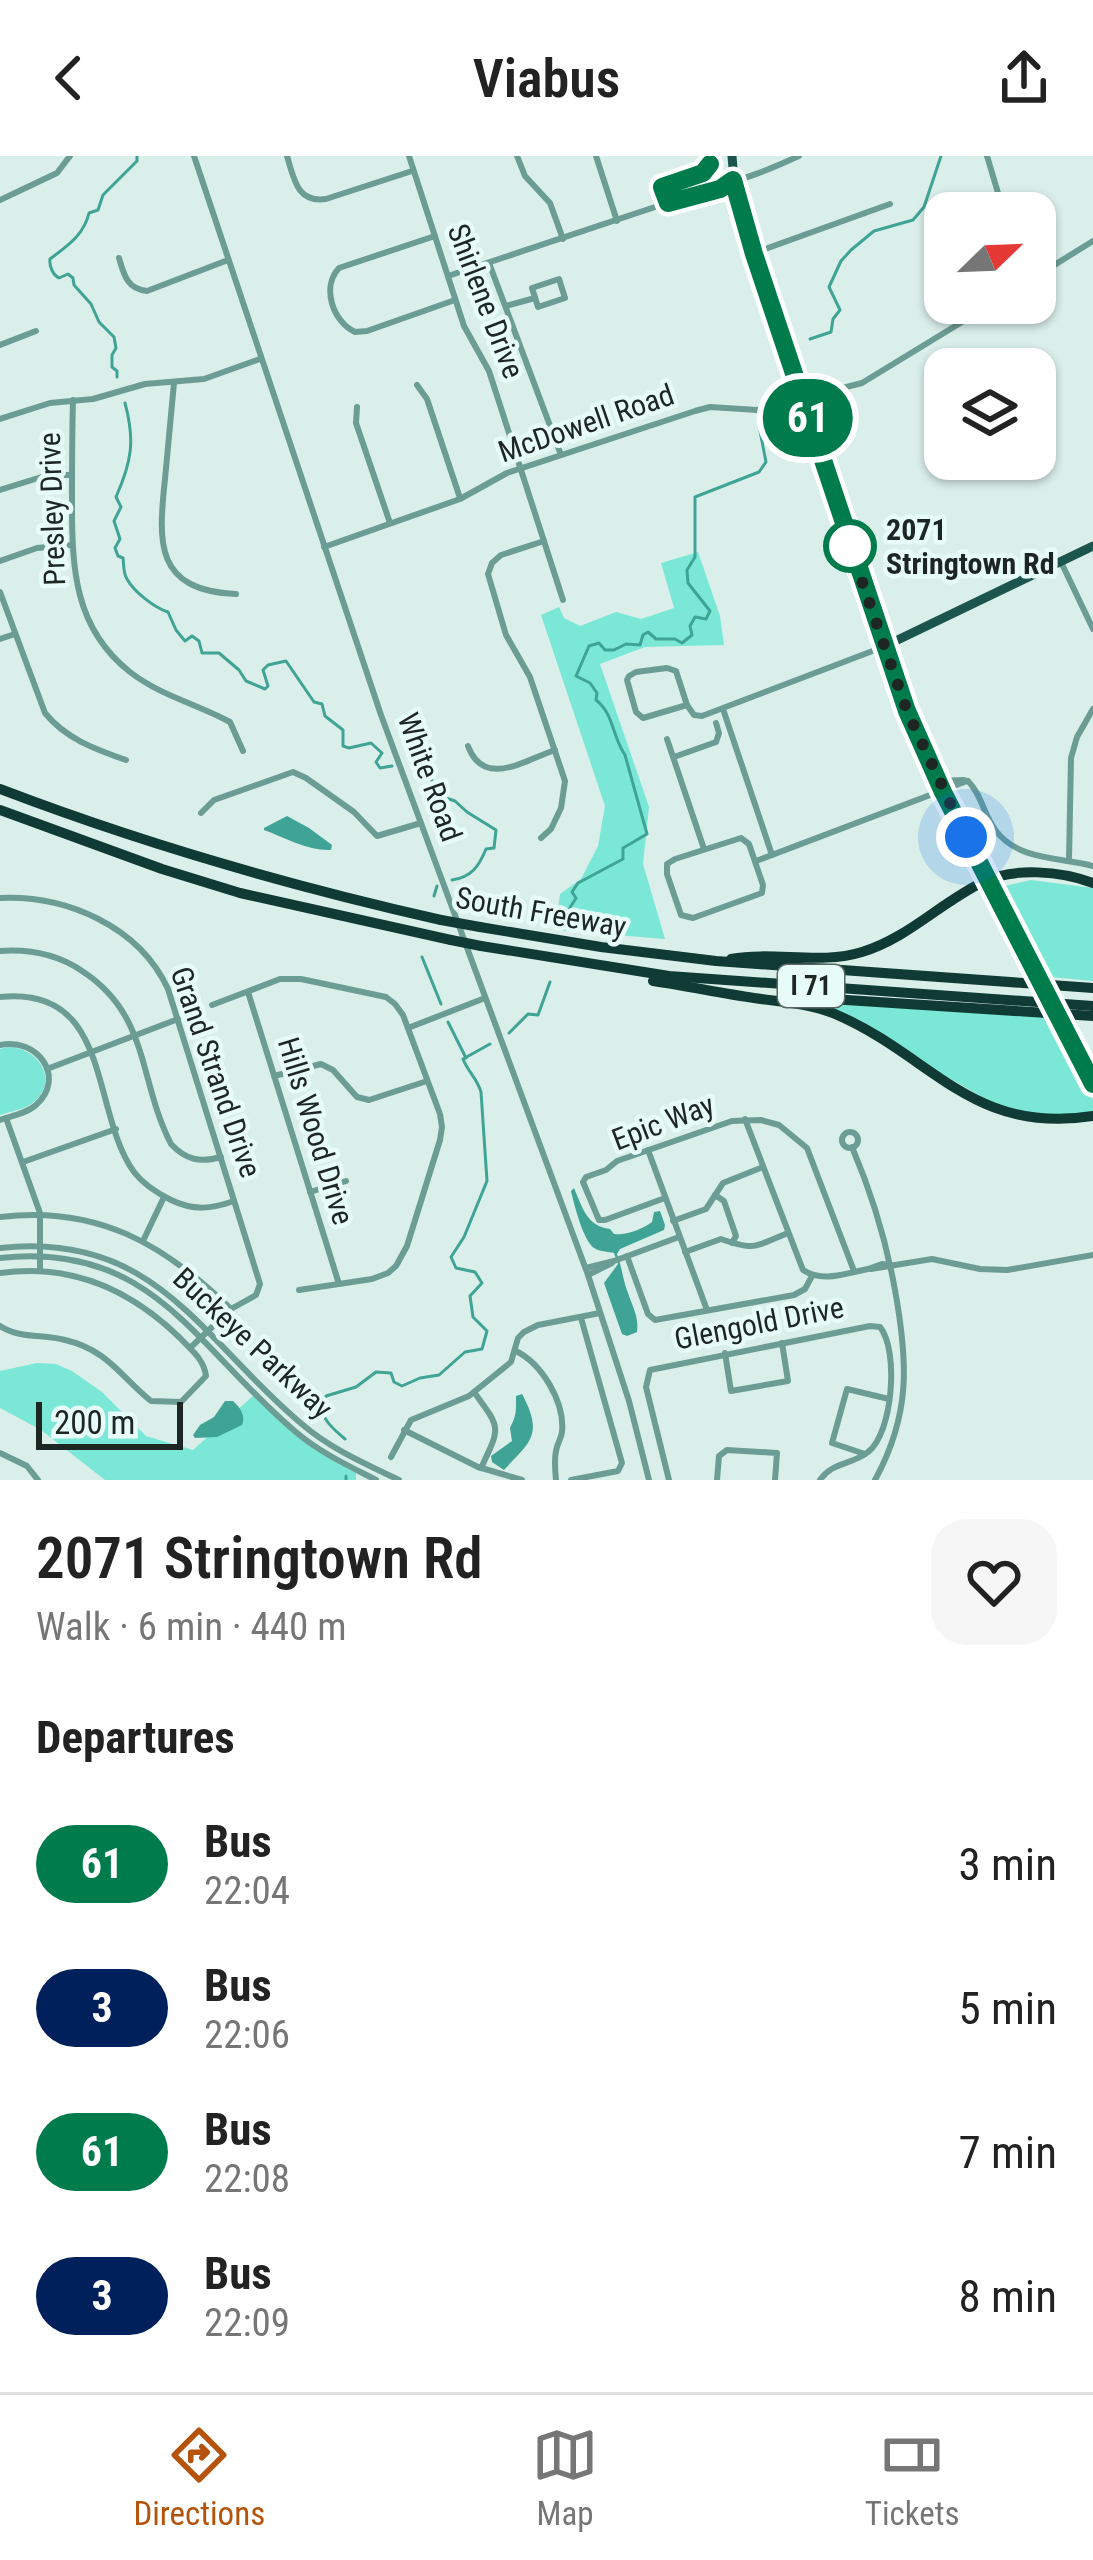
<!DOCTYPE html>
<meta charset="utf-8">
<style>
:root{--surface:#fff;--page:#f6f6f6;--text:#222;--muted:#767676;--line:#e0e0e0;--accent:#b45309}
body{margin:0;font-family:"Roboto Condensed",sans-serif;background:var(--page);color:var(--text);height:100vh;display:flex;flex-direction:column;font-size:45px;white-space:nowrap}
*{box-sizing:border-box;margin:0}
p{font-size:39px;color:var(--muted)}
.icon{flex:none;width:66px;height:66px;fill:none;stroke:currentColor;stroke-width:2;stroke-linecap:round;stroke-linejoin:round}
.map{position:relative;height:1324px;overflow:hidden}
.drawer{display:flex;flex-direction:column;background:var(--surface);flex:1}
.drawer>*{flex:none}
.badge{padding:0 24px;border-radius:39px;font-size:42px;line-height:78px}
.needle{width:78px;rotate:67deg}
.fabs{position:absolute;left:924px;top:36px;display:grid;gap:24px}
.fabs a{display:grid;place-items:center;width:132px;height:132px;border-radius:24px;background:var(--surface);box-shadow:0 3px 9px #0004;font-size:60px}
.scale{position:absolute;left:36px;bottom:30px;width:147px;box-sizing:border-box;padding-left:12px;border:6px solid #1e2624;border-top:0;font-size:33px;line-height:42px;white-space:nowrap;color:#1e2624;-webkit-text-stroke:9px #e7fcf8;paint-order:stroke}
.you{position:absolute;width:60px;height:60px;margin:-30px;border:9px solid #fff;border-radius:50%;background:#1a73e8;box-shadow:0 0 0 18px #1a73e833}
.map>.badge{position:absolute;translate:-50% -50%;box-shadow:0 0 0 6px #fff}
h2{padding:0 36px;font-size:45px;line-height:108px}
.round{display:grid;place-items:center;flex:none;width:126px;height:126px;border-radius:36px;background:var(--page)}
.head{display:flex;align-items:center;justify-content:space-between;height:204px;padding:0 36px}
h1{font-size:57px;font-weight:600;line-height:90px}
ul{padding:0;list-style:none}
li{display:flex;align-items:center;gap:36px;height:144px;padding:0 36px}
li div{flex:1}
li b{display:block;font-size:45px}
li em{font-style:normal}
li .badge{min-width:132px;font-weight:700;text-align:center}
header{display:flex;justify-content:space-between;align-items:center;height:156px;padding:0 36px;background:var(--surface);font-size:54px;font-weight:600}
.tab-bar{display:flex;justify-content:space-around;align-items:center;height:168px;border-top:3px solid var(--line);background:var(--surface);font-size:33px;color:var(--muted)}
.tab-bar a{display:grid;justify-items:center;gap:6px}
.tab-bar .current{color:var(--accent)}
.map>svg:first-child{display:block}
.green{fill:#7be8d7}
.water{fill:#3fa395}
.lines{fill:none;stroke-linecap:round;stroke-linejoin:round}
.stream{stroke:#3fa395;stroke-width:3}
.minor{stroke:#6c9d94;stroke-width:6}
.major{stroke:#1c554d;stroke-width:9}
.highway{stroke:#103b35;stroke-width:10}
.major-bridge{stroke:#1c554d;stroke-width:9}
.highway-bridge{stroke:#103b35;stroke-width:10}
.line-casing{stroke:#fff;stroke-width:27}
.line{stroke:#007b4b;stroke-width:18}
.walk{stroke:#1e2624;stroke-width:12;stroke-dasharray:0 21.6}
.stop-dot{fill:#fff;stroke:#007b4b;stroke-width:6}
.labels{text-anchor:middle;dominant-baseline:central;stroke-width:9;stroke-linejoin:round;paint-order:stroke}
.shield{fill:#e7fcf8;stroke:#5a6664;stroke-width:3}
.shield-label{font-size:27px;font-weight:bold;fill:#1e2624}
.street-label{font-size:30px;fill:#1e2624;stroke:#e7fcf8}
.stop-label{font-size:30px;font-weight:bold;fill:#1e2624;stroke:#e7fcf8;text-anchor:start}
</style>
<header><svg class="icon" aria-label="back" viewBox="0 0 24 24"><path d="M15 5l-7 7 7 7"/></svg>Viabus<svg class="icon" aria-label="share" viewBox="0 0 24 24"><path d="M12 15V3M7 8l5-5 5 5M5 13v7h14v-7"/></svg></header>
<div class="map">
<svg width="1093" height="1324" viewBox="0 0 1093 1324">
<rect width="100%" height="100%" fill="#daefea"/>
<!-- green -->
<g class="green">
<polygon points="698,396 720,460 724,489 645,491 600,508 649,651 643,708 665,783 555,774 560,738 581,723 598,690 605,650 541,459 559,451 564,462 580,470 616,456 641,463 674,452 661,407"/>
<polygon points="1031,724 1093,732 1093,825 1050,821 1004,735 1004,730"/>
<polygon points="822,846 1047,860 1093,944 1093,955 1062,961 1001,952 821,848"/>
<path d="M 8,891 C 43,892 61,931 28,950 C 20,954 8,956 0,959 L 0,893 Z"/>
<path d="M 37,1207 L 56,1208 L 72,1215 L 102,1236 L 146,1280 L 193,1294 L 254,1239 C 285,1272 316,1297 356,1317 L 356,1324 L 105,1324 L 41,1274 L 0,1252 L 0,1215 Z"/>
</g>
<!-- water -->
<g class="water">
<path d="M 287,660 L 309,672 L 332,689 L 331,694 C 308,695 286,682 264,674 L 264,672 Z"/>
<path d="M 574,1032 C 583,1053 587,1070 610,1073 L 614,1078 C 625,1080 643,1073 652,1066 L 654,1056 L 660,1055 L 665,1069 L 664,1074 L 620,1093 L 617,1098 C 622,1111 623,1125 628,1137 C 633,1152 639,1161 637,1176 L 627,1180 L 622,1178 L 604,1127 L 618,1108 L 614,1097 C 609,1096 598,1095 594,1092 C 583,1084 574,1048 571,1035 Z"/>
<path d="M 522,1238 C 544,1279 530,1286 504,1314 L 492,1306 L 491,1300 L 512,1285 L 510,1272 C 517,1258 516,1255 516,1240 Z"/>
<path d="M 225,1245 L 233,1245 C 240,1251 246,1260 242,1269 L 217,1281 L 195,1282 L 193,1279 L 200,1269 L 214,1261 Z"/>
</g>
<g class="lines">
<!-- stream -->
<g class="stream">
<polyline points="810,183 831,176 833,163 840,154 829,131 841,105 851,94 874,75 913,64 924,51 941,0"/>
<path d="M 117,221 L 117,215 L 112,211 L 112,199 L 116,192 L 114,181 L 99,166 L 91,148 L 74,129 L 73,122 L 68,118 L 59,122 C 53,119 49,110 50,103 C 67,90 84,79 89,57 L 98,54 L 103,39 L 137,5 L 137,0"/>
<path d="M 125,247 C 135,284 132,305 116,341 L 121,351 L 114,365 L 120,383 L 115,392 L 118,400 L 123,402 C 124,409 123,417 127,423 C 134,436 155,452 168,456 L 176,474 L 185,485 L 192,480 L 199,485 L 202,497 L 219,497 L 239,514 L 246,525 L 265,533 L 268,530 L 263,514 L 268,509 L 286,505 L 314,546 L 322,548 L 325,560 L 343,574 L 343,590 L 349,592 L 371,587 L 382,597 L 376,606 L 380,612 L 392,610"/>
<path d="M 413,611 L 430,619 L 437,639 L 455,645 L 467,656 L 496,674 L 494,692 L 486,693 C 479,710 472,721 452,724"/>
<polyline points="434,740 437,730"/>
<path d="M 570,766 L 568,755 L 576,742 L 572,736 L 578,727 L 623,703 L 623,692 L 647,678 L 625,599 C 612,580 614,558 596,544 L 597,537 L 590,527 L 576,520 L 589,490 L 599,487 L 605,494 L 614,494 L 626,488 L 640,489 L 643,479 L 648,476 L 656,483 L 675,483 L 682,487 L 692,479 L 690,470 L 695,461 L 706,463 L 710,455 L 688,427 L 687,414 L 695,401 L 695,341 L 759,316 L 766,306 L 760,275 L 769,266"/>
<polyline points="422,801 441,848"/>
<polyline points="448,866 466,902"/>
<polyline points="509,877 528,858 538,859 550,826"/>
<path d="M 345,1283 C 330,1270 317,1261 326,1240 L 356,1231 L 376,1216 L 391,1217 L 394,1226 L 402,1230 L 420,1222 L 439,1219 L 465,1196 L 482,1193 L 487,1175 L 473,1161 L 470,1140 L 482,1127 L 475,1116 L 456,1112 L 451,1101 L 464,1081 L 487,1025 L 481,936 C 477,922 468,916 463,903 L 490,888"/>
<polyline points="346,1320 346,1324"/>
</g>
<!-- minor -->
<g class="minor">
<polyline points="194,0 381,559 588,1119 629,1245 649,1324"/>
<path d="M 287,0 C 294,23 297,47 326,43 L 412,15"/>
<polyline points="409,0 464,170 489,215 563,444"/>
<polyline points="517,0 525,20 550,47 563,83"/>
<polyline points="596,0 617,65"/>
<polyline points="987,0 1004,57"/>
<path d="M 679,43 C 706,23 715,29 744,22 C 762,17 781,8 799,0"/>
<polyline points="0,44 57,17 70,0"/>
<path d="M 435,80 L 339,112 C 321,131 333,166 355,176 L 367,175 L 455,144"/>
<polyline points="754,97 890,48"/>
<path d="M 119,102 C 124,119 127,133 147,135 L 228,104"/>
<polyline points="489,107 561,299"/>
<polyline points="448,120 679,43 720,33 733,24"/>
<polyline points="1035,121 1093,85"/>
<polygon points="559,123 565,142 538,151 532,132"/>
<polyline points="506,150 535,142"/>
<polyline points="0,189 36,175"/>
<path d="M 174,227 C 171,259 168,291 165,323 C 158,388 155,434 236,438"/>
<polyline points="417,229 427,243 460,342"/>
<path d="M 73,244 C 72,278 72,313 72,347 C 72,412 74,472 130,516 C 161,540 197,548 230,566 L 243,595"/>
<polyline points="357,251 356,267 390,367"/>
<polyline points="0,263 50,247 93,243 145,228 204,223 260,203"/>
<polyline points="0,334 48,319 72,319"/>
<polyline points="324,391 460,343 507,317 695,255 710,251 757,254 862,227 993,147"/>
<polyline points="0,405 37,392 72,389"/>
<polyline points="1061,406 1093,473"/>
<path d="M 0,436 L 45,557 C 66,583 95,593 126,604"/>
<polyline points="0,483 15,478"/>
<polygon points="667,512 676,515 687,549 643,562 636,556 627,524 629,520 636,516"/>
<polyline points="687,549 694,559 702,560 883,491"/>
<polyline points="723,553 772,699"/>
<polyline points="667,583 704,693"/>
<path d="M 468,590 C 484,633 525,604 555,594"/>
<polyline points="674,601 716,586 719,577 716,567"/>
<polyline points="938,625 964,624"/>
<path d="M 968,625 C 982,639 984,660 996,675 C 1019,705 1060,701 1093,710"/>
<polyline points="201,657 214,644 293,616 306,622 354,656 377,680 421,667"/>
<polyline points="541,682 551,673 561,652 565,625 530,521 506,479 488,418 492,407 501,399 544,385"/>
<polygon points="741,682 749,688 763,729 762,737 693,762 681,759 667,718 667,708 675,703"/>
<polyline points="1069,704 1071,602 1077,581 1093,553"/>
<polyline points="756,705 967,625"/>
<path d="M 0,742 C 66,739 139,770 168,833 L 260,1128 L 256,1139 L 231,1153 L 190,1192"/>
<path d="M 0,795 C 29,793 57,798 82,815 C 150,859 138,924 171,988 C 186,1004 200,1007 221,1001"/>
<polyline points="248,836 339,1128"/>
<path d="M 0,841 C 113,829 90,955 134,1016 C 144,1029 157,1037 171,1044 C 194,1055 211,1053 234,1045"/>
<polyline points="212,849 280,823 301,823 386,841 395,848 403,859 440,958 442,971 440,984 407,1090 396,1110 388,1117 372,1123 299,1134"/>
<polyline points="408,872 485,842"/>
<path d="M 0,889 C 37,881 67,921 36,949 C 27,957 12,960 0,964"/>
<polyline points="47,913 178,863"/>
<polyline points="274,920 321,908 333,914 357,941 369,944 427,925"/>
<polyline points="6,962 40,1057 40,1114"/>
<path d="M 745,963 L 803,1114 C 823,1127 846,1117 868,1113 L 882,1108 L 891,1109"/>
<circle cx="850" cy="984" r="8"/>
<path d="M 852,991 C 872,1038 886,1084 895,1134 C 908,1206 911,1258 875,1324"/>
<polyline points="648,994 707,1154"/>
<polyline points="23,1006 116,973"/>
<polyline points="310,1036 346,1025"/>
<polyline points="715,1039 724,1045 736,1080 732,1087"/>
<polyline points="665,1042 605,1064 599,1064 583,1026 586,1021 606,1014 617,1005 732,965 761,964 779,969 807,992 854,1115"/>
<path d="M 0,1061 C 97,1049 164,1088 231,1153"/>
<polyline points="673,1065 706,1053 723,1027 763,1011"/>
<polyline points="143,1085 164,1041"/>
<path d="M 0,1092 C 157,1075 201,1184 303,1269 C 331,1293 366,1308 399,1324"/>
<path d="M 685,1096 L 721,1083 C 756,1095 753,1091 788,1077"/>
<polyline points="627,1100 648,1158 655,1164 794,1139 805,1133 812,1120"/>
<path d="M 0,1102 C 154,1085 196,1193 297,1277 C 321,1297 349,1310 376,1324"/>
<polyline points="586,1112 614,1105 679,1081"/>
<polyline points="871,1113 932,1103 980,1113 1007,1114 1093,1099"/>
<path d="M 0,1117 C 71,1107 130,1133 180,1182 C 191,1194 204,1203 206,1220 L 181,1246 L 151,1245 C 120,1220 108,1194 65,1184 C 43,1178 20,1183 0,1170"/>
<polyline points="588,1119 612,1107"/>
<path d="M 516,1195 C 542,1208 565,1246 562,1276 C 561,1283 557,1288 556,1295 C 554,1304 555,1314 556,1324"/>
<polyline points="725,1197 731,1235 788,1225 782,1187"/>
<path d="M 474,1236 C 501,1273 501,1270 481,1312"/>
<polyline points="404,1274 478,1311 522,1324"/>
<polyline points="0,1297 27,1310 38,1324"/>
<polyline points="865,1298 832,1287 847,1233 889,1243"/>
<polyline points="391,1301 411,1264 469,1240 511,1206 518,1182 524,1176 538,1169 600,1157"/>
<polyline points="571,1324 618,1315 622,1307 581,1162"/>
<path d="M 669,1324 L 646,1231 L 650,1214 L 870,1170 L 880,1171 C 899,1194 893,1277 868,1296 C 852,1309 832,1306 820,1324"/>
<polyline points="717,1324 719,1300 727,1294 777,1297 775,1324"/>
</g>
<!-- major -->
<g class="major">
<polyline points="732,0 735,38 746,75 902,544 943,636 1031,805"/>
<polyline points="883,491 1093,390"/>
<polyline points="1065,871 1093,928"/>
</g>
<!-- highway -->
<g class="highway">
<path d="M 0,633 C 144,688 290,730 441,764"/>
<polyline points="0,654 162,713 240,737 451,784"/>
<polyline points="480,771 601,791 716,805 1093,832"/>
<polyline points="481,790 669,820 1093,850"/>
<path d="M 731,803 C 774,795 820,809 862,796 C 908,782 940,747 983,726 C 1014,711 1061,715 1093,727"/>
<path d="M 653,825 C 687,830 720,837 754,842 C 781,846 809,847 835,858 C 933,900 971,979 1093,960"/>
<polyline points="785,840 1093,860"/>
</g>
<!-- major-bridge -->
<polyline class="major-bridge" points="1031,805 1065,871"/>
<!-- highway-bridge -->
<g class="highway-bridge">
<polyline points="441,764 480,771"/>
<polyline points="451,784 481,790"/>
</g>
</g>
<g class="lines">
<defs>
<polyline id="line" points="710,8 703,17 662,31 668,47 720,33 733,24 754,98 907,555 943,636 1093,928"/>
</defs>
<!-- line casing -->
<use href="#line" class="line-casing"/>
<!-- line -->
<use href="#line" class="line"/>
<!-- walk -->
<polyline class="walk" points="850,390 849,388 907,555 966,681"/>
</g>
<!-- markers -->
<circle class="stop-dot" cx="850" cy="390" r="24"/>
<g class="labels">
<!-- shield labels -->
<rect class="shield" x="778" y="809" width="66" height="42" rx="9"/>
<g class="shield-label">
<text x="811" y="830">I 71</text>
</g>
<!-- street labels -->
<g class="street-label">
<text transform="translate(486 145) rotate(69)">Shirlene Drive</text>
<text transform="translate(586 267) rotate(-19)">McDowell Road</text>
<text transform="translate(52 353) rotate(-92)">Presley Drive</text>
<text transform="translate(430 621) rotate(70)">White Road</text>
<text transform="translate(541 756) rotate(10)">South Freeway</text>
<text transform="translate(216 916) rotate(71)">Grand Strand Drive</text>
<text transform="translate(663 966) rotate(-21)">Epic Way</text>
<text transform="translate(316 975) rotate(73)">Hills Wood Drive</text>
<text transform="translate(759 1167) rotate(-11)">Glengold Drive</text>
<text transform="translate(253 1187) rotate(43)">Buckeye Parkway</text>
</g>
<!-- stop labels -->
<g class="stop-label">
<text x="886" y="373">2071<tspan x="886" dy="34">Stringtown Rd</tspan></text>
</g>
</g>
</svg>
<div class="fabs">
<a><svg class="needle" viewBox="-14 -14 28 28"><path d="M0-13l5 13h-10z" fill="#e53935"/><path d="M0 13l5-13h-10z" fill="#767676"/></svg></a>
<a><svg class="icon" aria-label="layers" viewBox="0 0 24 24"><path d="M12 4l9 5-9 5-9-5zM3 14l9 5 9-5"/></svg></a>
</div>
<div class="scale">200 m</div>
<div class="you" style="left:966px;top:681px"></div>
<b class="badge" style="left:808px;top:262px;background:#007b4b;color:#fff">61</b>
</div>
<section class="drawer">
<div class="head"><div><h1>2071 Stringtown Rd</h1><p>Walk · 6 min · 440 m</p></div><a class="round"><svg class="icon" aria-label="heart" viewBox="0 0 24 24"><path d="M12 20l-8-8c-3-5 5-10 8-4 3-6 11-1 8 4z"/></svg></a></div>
<h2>Departures</h2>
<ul>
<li><span class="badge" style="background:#007b4b;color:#fff">61</span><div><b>Bus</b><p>22:04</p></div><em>3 min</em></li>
<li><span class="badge" style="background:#00205b;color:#fff">3</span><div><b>Bus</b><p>22:06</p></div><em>5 min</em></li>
<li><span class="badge" style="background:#007b4b;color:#fff">61</span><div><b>Bus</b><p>22:08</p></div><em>7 min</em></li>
<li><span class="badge" style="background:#00205b;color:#fff">3</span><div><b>Bus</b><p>22:09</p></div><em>8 min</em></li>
</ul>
</section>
<nav class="tab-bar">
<a class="current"><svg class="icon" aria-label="directions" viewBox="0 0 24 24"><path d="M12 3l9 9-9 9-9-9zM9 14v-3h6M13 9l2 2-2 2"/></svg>Directions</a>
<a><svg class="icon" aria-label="map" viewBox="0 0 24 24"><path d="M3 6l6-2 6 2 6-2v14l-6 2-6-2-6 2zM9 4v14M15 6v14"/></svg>Map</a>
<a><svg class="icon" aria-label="tickets" viewBox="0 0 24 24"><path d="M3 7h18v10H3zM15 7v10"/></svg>Tickets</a>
</nav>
